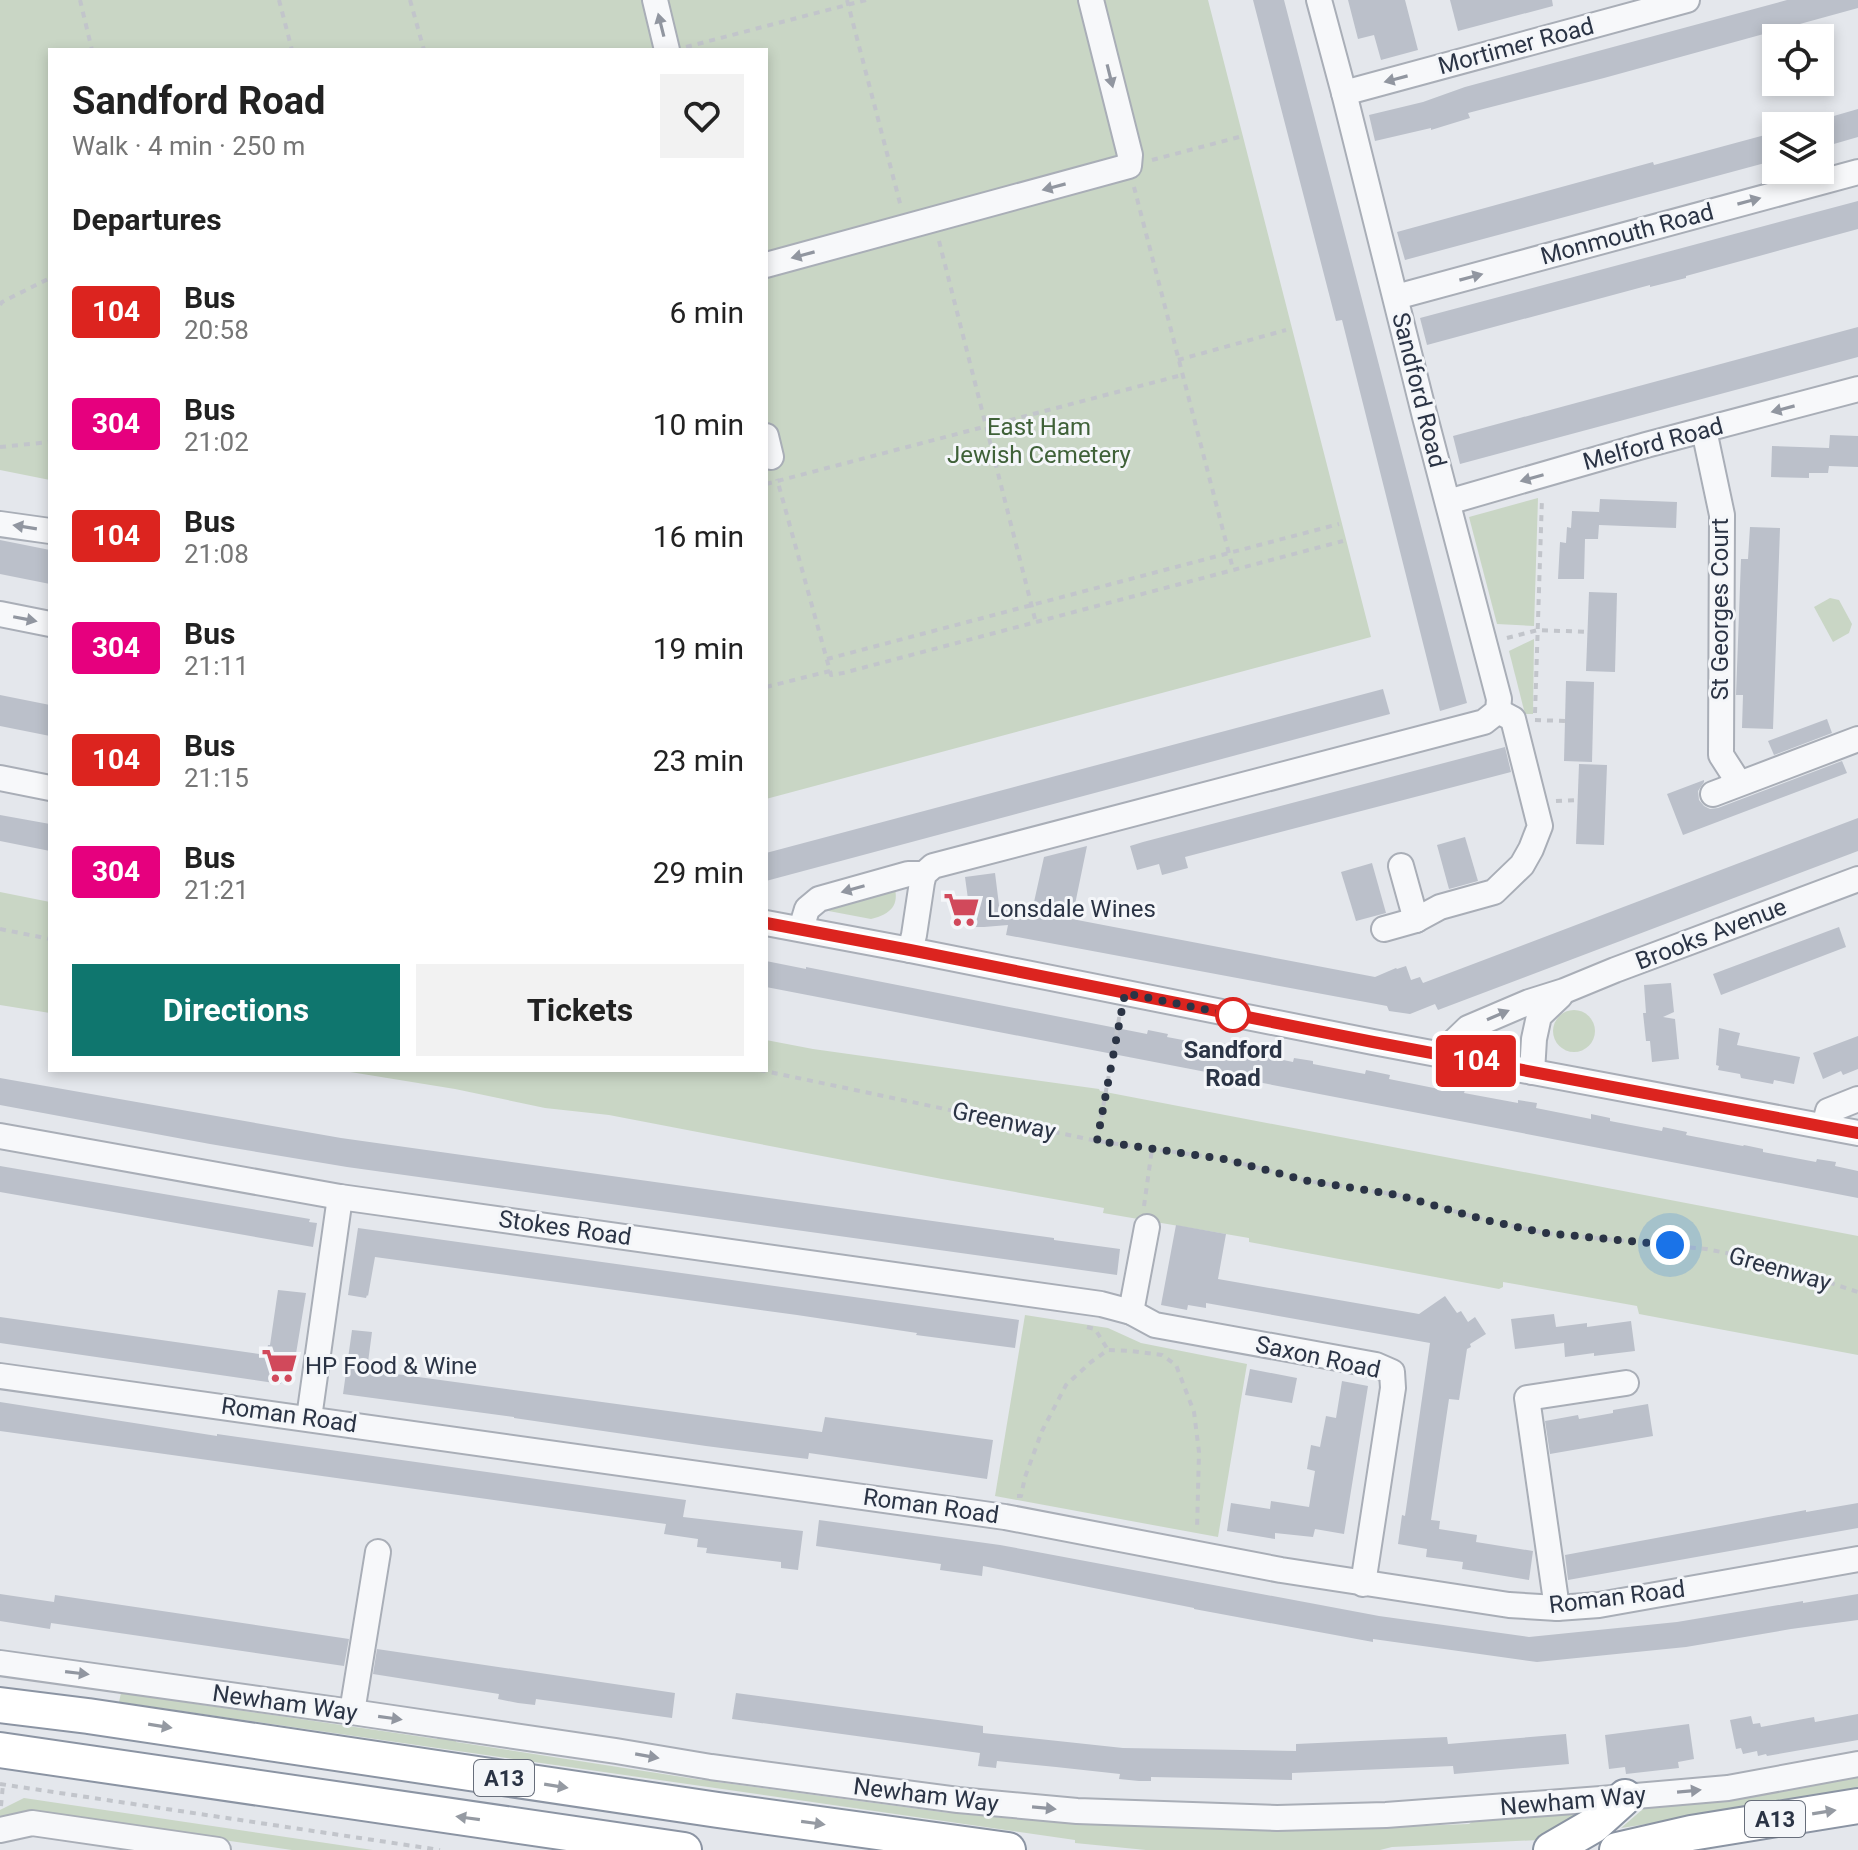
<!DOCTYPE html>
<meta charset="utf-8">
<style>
:root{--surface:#fff;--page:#f2f2f2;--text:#222;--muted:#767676;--accent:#0f766e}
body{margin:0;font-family:Roboto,sans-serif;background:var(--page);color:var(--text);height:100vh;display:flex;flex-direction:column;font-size:30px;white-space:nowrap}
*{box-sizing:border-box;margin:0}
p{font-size:26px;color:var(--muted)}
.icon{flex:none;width:44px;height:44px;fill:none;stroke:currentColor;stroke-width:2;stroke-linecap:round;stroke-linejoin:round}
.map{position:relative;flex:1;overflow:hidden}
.drawer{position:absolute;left:48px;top:48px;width:720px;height:1024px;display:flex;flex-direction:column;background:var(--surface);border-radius:0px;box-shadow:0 4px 12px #0003}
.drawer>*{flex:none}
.badge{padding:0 16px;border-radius:6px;font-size:28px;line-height:52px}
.controls{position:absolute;left:1762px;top:24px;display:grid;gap:16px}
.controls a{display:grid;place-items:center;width:72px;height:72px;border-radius:0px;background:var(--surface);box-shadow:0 4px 12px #0003;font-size:40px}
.you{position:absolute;width:40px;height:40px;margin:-20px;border:6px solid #fff;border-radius:50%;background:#1a73e8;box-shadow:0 0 0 12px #1a73e833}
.map>.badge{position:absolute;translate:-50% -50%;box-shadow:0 0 0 4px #fff}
h2{padding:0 24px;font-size:30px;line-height:72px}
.round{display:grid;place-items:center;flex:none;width:84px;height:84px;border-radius:0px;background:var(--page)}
.headline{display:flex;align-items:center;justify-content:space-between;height:136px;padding:0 24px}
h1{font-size:38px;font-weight:700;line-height:60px}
.cta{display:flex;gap:16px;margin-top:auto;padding:16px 24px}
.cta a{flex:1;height:92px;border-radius:0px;background:var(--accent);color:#fff;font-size:32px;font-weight:700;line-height:92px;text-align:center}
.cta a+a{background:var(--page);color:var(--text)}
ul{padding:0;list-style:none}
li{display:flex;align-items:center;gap:24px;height:112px;padding:0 24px}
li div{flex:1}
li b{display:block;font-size:30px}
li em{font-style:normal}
li .badge{min-width:88px;font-weight:700;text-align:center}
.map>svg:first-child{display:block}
.green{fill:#c9d6c5}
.building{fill:#bbc0ca}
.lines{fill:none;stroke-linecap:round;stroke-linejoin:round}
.minor-casing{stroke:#a9aeb7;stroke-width:28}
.highway-casing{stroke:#8b94a3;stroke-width:38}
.path{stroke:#c2c5cb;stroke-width:4;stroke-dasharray:6 6;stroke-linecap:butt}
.minor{stroke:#f7f8fa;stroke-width:24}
.highway{stroke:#fff;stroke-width:34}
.oneway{fill:#9196a0}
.oneway2{fill:#959aa2}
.line-casing{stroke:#fff;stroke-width:18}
.line{stroke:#dc241f;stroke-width:12}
.walk{stroke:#2b3445;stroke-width:8;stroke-dasharray:0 14.4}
.stop-dot{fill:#fff;stroke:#dc241f;stroke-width:4}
.labels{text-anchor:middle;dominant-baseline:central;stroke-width:6;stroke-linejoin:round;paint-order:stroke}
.shield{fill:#f4f6f9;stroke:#676e7b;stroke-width:2}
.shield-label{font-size:22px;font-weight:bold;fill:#2b3445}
.street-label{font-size:24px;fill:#2b3445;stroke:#f4f6f9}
.park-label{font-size:24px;fill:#3f6138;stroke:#f4f6f9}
.poi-label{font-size:24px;fill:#2b3445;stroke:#f4f6f9;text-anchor:start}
.stop-label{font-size:24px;font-weight:bold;fill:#2b3445;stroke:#f4f6f9}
</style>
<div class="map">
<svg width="1858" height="1850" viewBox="0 0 1858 1850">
<rect width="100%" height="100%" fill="#e4e7ec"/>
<!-- green -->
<g class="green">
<polygon points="0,0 1208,0 1371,637 766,799 766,50 50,50 50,480 0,470"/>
<polygon points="1538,498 1534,626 1497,624 1469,517"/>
<polygon points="1830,598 1839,600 1852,624 1849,633 1833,642 1814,607"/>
<polygon points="1534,639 1533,714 1525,714 1509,651"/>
<path d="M 894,885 C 900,905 891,914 871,919 L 818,909 Z"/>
<polygon points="0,892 50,902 50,1013 0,1005"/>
<circle cx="1574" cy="1031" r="21"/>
<polygon points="766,1040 813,1049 1099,1089 1100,1091 1858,1236 1858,1355 1639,1314 1637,1306 1503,1282 1503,1287 1499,1289 1249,1242 1249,1238 1103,1213 1104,1208 942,1179 609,1115 545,1108 455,1089 338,1070 766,1070"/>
<polygon points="1025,1315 1108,1328 1141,1343 1247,1364 1218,1537 995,1496"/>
<polygon points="121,1693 437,1739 441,1731 454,1733 456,1742 702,1780 706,1773 716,1775 717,1782 949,1813 953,1805 961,1806 963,1814 1075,1824 1269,1831 1273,1823 1284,1823 1288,1831 1469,1824 1483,1814 1599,1805 1539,1840 1392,1847 1380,1850 1146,1850 1075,1843 1075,1840 119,1702"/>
<polygon points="1858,1775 1858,1792 1621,1828 1643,1809"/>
<polygon points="24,1798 373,1850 292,1850 29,1812 0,1821 0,1810"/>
</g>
<!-- building -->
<g class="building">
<polygon points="1253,0 1284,0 1467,703 1440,711 1342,320 1336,321"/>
<polygon points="1348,0 1405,0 1418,50 1381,60 1374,35 1358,39"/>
<polygon points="1450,0 1552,0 1553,6 1458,31"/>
<polygon points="1787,0 1858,0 1858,8 1604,78 1468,113 1470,118 1431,130 1431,128 1375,141 1369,115 1423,102 1465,87"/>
<polygon points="1858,109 1858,137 1820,148 1820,120"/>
<polygon points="1776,132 1776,160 1405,260 1397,232 1609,174 1653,162 1654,165"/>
<polygon points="1858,201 1858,229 1686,276 1686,278 1650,287 1650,285 1427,345 1420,318"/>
<polygon points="1858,327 1858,357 1460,464 1453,436"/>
<polygon points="1830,435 1858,436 1858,467 1829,466 1828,473 1809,473 1809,478 1771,477 1772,446 1829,448"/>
<polygon points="1600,499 1677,502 1676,528 1599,525 1598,539 1585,539 1584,579 1558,579 1560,542 1566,543 1567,527 1571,528 1572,511 1599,512 1599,514"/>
<polygon points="1750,527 1780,528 1773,729 1742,728 1743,695 1736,695 1741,559 1748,559"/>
<polygon points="0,540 50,550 50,584 0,574"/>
<polygon points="1589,592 1617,593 1615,672 1586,671"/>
<polygon points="1566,681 1594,682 1592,762 1564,761"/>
<polygon points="1383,689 1390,714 766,881 766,853"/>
<polygon points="0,695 50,705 50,736 0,726"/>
<polygon points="1827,719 1832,733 1774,755 1768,741"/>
<polygon points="1505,747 1511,772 1185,857 1188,868 1162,875 1159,864 1137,870 1130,846 1143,842"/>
<polygon points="1842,761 1847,773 1683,835 1667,794 1704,780 1704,782 1698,791 1699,800 1704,806 1710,809 1718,808"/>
<polygon points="1579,764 1607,765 1604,845 1576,844"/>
<polygon points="0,815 50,824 50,851 0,841"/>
<polygon points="1858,818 1858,851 1438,1010 1435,1004 1410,1014 1389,1011 1387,1006 1006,935 1008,925 984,927 974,927 971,924 961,925 954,919 952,901 968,899 965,877 995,873 999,905 1032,911 1044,857 1087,846 1072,919 1375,977 1396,968 1397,969 1406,966 1411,980 1420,977 1423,983"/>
<polygon points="1465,837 1478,881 1449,889 1437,845"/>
<polygon points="1372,863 1386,913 1356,921 1341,872"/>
<polygon points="1839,927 1846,947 1721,995 1713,974"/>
<polygon points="766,961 806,969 806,967 1147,1034 1148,1030 1168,1034 1167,1037 1220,1047 1221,1043 1240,1047 1239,1051 1293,1062 1294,1058 1313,1061 1313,1064 1365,1074 1366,1070 1390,1075 1389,1079 1444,1090 1445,1086 1465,1090 1464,1093 1518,1103 1518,1100 1537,1103 1536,1108 1591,1119 1591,1114 1610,1118 1610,1121 1662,1131 1663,1127 1687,1132 1686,1135 1743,1146 1744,1145 1763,1149 1763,1152 1816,1162 1817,1159 1836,1162 1835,1166 1858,1171 1858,1198 766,987"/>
<polygon points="1671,983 1674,1012 1663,1017 1675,1019 1679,1059 1652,1062 1650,1041 1646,1041 1643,1013 1646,1013 1644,985"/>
<polygon points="1719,1028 1740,1033 1737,1045 1800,1057 1794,1084 1774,1080 1773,1084 1741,1078 1740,1074 1718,1070 1719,1066 1716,1065"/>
<polygon points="1858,1036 1858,1069 1843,1075 1841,1071 1823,1079 1813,1053"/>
<polygon points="0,1078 341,1138 1054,1238 1054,1240 1120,1249 1117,1275 347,1167 210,1144 0,1105"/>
<polygon points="0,1166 310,1219 309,1222 317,1223 313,1247 0,1192"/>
<polygon points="1176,1225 1226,1234 1218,1279 1419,1314 1445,1296 1457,1313 1461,1311 1468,1322 1475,1317 1486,1334 1470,1344 1471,1347 1467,1349 1459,1400 1449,1399 1431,1520 1440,1521 1439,1529 1477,1535 1476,1542 1533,1551 1529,1580 1462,1569 1463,1562 1426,1557 1427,1549 1398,1544 1402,1515 1405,1516 1430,1343 1206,1303 1206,1308 1188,1305 1187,1310 1161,1305"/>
<polygon points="358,1228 1019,1320 1015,1348 916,1335 917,1333 797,1315 375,1257 368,1296 367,1295 366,1298 348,1295"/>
<polygon points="278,1290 306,1293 292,1378 282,1376 281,1384 0,1343 0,1317 266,1355 268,1345 270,1345"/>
<polygon points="1554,1314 1556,1327 1587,1323 1587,1327 1631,1321 1635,1351 1594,1356 1594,1353 1565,1357 1564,1343 1515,1349 1511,1319"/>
<polygon points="352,1330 372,1332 367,1370 822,1432 825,1417 993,1440 987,1479 809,1453 808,1459 706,1446 514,1418 514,1417 343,1394"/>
<polygon points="1250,1369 1297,1378 1292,1403 1245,1395"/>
<polygon points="1342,1381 1368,1386 1344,1534 1315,1529 1313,1537 1275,1533 1275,1539 1227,1531 1231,1503 1270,1509 1271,1501 1309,1507 1315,1471 1307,1469 1311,1445 1320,1447 1326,1416 1336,1418"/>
<polygon points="0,1402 217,1436 217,1434 238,1437 686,1500 683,1517 803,1531 798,1570 781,1568 781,1562 706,1553 707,1548 697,1547 698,1539 664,1534 666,1524 0,1431"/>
<polygon points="1648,1404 1653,1436 1550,1454 1545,1421 1578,1415 1579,1419 1613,1413 1613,1410"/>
<polygon points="1858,1503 1858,1528 1568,1580 1565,1555 1806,1510 1806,1512"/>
<polygon points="819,1520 1000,1545 1379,1616 1529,1637 1677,1622 1803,1601 1803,1603 1858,1594 1858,1620 1791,1629 1686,1647 1537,1662 1373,1639 1373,1642 1194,1609 1194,1608 983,1566 982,1576 940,1570 941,1564 816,1546"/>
<polygon points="0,1594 54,1602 55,1595 349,1639 344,1666 51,1623 50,1629 0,1621"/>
<polygon points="377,1649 675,1693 672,1718 536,1699 535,1705 518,1703 498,1699 499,1694 373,1674"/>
<polygon points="736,1693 983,1726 983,1733 1123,1748 1296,1751 1296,1744 1447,1737 1448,1744 1566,1734 1569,1764 1454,1774 1453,1766 1292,1773 1292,1780 1151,1777 1151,1781 1139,1781 1119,1779 1120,1774 1056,1767 997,1761 996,1768 978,1766 980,1753 732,1719"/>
<polygon points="1858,1714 1858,1740 1767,1756 1766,1754 1758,1756 1757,1751 1743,1754 1741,1748 1736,1749 1730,1720 1751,1716 1753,1724 1760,1723 1761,1727 1814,1717 1815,1722"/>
<polygon points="1689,1724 1694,1759 1678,1762 1679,1768 1626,1774 1625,1767 1609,1769 1605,1735"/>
</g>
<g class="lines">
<defs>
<g id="minor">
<polyline points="655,0 667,50"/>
<polyline points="1344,93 1687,0"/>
<polyline points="766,265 1129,166 1130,155 1091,0"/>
<polyline points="1396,297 1858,172"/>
<polyline points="1704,430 1722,515 1721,755 1739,783"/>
<polyline points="766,436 771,457"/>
<polyline points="1448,502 1646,445 1858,389"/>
<polyline points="0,524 50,531"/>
<polyline points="0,614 50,624"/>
<polyline points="0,778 50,788"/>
<polyline points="1713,794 1858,739"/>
<polyline points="1401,866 1416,920"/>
<polyline points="766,923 910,950 1373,1042 1858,1133"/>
<polyline points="801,929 807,909 819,899 908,874 924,874"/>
<polyline points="1384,929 1416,920 1440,907 1494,892 1522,865 1531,849 1540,826 1513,719 1498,711"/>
<polyline points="910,950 914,935 922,882 924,874 933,866 1484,722 1498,711 1499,699 1425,417 1344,93 1319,0"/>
<polyline points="1441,1054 1468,1028 1529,1002 1564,991 1615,970 1858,879"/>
<polyline points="1532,1072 1534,1039 1539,1016 1560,996"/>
<polyline points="1824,1126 1828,1111 1858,1099"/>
<polyline points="0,1136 340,1197 1101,1304 1131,1312 1155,1325 1376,1365 1392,1372 1393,1388 1363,1584"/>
<polyline points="1131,1312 1147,1227"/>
<polyline points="0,1376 1005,1517 1281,1570 1509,1605 1557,1608 1599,1605 1858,1559"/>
<polyline points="309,1418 340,1197"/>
<polyline points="1557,1608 1527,1398 1626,1383"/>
<polyline points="0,1663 352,1712 616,1751 711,1767 958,1800 1077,1811 1277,1818 1386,1815 1601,1799 1728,1788 1858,1764"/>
<polyline points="352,1712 378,1552"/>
<polyline points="0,1830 32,1823 218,1850"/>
</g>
<g id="highway">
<polyline points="0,1705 88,1716 718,1810 1008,1850"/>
<polyline points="0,1750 684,1850"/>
<polyline points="1551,1850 1594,1825 1625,1797"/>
<polyline points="1617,1850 1691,1833 1858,1806"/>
</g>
</defs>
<!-- minor casing -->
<use href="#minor" class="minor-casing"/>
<!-- highway casing -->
<use href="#highway" class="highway-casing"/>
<!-- path -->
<g class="path">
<polyline points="80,0 92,50"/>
<polyline points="279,0 292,50"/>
<polyline points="410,0 424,50"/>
<polyline points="847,0 901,207"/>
<polyline points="686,47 866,0"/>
<polyline points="1152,160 1239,137"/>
<polyline points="1134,187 1233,569"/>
<polyline points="939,241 1036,623"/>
<polyline points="0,305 2,302 50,278"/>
<polyline points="1178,360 1286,330"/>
<polyline points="0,447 50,442"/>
<polyline points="766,484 1182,375"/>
<polyline points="1507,638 1538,630 1588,632"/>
<polyline points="827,659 1339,524"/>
<polyline points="830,671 831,675 843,673 1343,541"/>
<polyline points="766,687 830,671 777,479"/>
<polyline points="1535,713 1542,498"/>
<polyline points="1535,720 1565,721"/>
<polyline points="1556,801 1578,800"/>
<polyline points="0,929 50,939"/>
<polyline points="760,1070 1097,1141 1224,1159 1308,1181 1398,1195 1485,1220 1545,1233 1706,1249 1757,1259 1858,1292"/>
<polyline points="1097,1141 1120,1013"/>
<polyline points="1144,1206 1152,1149"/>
<polyline points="1087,1327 1095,1329 1108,1350"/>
<polyline points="1017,1496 1021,1496 1025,1477 1042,1431 1066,1385 1091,1362 1108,1350 1130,1351 1162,1355 1176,1365 1194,1412 1199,1452 1197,1530"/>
<polyline points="0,1784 440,1850"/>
<polyline points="1,1806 3,1784"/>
</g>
<!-- minor -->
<use href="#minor" class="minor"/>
<!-- highway -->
<use href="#highway" class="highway"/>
</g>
<!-- one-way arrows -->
<defs><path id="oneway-solid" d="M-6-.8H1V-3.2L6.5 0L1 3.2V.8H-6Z" transform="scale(2)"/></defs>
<g class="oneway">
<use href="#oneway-solid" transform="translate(661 25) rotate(-104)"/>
<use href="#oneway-solid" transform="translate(1110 76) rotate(76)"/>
<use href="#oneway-solid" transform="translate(1396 79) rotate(165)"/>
<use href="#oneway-solid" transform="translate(1054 187) rotate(165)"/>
<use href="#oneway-solid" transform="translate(1749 201) rotate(-15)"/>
<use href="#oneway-solid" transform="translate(803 255) rotate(165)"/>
<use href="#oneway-solid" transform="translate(1471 277) rotate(-15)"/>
<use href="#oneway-solid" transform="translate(1783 409) rotate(165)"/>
<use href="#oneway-solid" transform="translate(1532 478) rotate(164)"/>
<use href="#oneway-solid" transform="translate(25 527) rotate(-171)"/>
<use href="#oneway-solid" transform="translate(25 619) rotate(11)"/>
<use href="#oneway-solid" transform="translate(853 889) rotate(164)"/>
<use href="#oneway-solid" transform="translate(1498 1015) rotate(-23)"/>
<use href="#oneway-solid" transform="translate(77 1673) rotate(7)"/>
<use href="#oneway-solid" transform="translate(390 1718) rotate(8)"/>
<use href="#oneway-solid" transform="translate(647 1756) rotate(10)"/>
<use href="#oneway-solid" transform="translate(1689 1791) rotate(-5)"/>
<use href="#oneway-solid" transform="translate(1044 1808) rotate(5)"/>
</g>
<g class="oneway2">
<use href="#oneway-solid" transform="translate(160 1726) rotate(9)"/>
<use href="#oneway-solid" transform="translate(556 1786) rotate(9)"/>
<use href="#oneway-solid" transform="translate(1824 1812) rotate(-9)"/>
<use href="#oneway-solid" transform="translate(468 1818) rotate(-172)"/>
<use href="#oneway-solid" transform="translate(813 1823) rotate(8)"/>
</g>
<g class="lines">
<defs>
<polyline id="line" points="766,923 910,950 1373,1042 1858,1133"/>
</defs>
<!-- line casing -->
<use href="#line" class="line-casing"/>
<!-- line -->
<use href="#line" class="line"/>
<!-- walk -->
<polyline class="walk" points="1233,1015 1125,993 1097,1141 1224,1159 1308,1181 1398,1195 1485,1220 1545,1233 1670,1245"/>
</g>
<!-- icons -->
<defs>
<symbol id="supermarket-bare" viewBox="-9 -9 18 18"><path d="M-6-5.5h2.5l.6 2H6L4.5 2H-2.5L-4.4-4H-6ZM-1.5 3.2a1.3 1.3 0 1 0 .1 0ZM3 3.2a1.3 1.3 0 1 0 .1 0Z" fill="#d1495b" stroke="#f4f6f9" stroke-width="2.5" paint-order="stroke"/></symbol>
</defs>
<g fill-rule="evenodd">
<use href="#supermarket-bare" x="936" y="884" width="51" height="51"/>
<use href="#supermarket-bare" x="254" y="1340" width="51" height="51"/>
</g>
<!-- markers -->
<circle class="stop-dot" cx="1233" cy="1015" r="16"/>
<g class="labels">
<!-- shield labels -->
<g class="shield">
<rect x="474" y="1760" width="60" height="36" rx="6"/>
<rect x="1745" y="1801" width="60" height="36" rx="6"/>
</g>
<g class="shield-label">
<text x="504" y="1778">A13</text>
<text x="1775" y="1819">A13</text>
</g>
<!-- street labels -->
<g class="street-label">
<text transform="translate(1516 46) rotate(-15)">Mortimer Road</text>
<text transform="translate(1627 234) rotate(-15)">Monmouth Road</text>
<text transform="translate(1419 390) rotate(76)">Sandford Road</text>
<text transform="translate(1653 444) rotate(-15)">Melford Road</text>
<text transform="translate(1720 609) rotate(-90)">St Georges Court</text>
<text transform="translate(1711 934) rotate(-21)">Brooks Avenue</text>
<text transform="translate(1004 1121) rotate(12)">Greenway</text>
<text transform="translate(565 1228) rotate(8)">Stokes Road</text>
<text transform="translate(1780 1269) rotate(16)">Greenway</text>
<text transform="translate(1318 1357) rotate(12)">Saxon Road</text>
<text transform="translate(289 1415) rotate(8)">Roman Road</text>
<text transform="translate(931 1506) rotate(8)">Roman Road</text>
<text transform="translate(1617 1597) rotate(-7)">Roman Road</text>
<text transform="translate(285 1703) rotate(8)">Newham Way</text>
<text transform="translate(926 1795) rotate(7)">Newham Way</text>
<text transform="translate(1573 1801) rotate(-5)">Newham Way</text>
</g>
<!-- park labels -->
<g class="park-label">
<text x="1039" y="427">East Ham<tspan x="1039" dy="28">Jewish Cemetery</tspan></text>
</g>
<!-- poi labels -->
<g class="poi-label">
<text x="987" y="909">Lonsdale Wines</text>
<text x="305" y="1366">HP Food &amp; Wine</text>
</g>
<!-- stop labels -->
<g class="stop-label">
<text x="1233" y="1050">Sandford<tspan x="1233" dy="28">Road</tspan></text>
</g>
</g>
</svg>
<div class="controls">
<a><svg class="icon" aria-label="locate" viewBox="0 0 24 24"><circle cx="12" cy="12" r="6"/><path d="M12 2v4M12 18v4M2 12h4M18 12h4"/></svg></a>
<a><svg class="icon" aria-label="layers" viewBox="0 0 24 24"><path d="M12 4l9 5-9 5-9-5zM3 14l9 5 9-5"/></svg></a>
</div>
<div class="you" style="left:1670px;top:1245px"></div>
<b class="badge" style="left:1476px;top:1061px;background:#dc241f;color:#fff">104</b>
<section class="drawer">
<div class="headline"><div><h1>Sandford Road</h1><p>Walk · 4 min · 250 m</p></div><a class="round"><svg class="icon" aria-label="heart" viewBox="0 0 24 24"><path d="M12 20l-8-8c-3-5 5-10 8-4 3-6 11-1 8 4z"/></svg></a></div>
<h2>Departures</h2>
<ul>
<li><span class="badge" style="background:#dc241f;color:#fff">104</span><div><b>Bus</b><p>20:58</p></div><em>6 min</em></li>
<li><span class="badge" style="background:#e6007e;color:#fff">304</span><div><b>Bus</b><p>21:02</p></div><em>10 min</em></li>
<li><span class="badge" style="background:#dc241f;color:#fff">104</span><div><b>Bus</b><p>21:08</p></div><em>16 min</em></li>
<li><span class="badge" style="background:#e6007e;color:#fff">304</span><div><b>Bus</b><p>21:11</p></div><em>19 min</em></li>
<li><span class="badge" style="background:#dc241f;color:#fff">104</span><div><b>Bus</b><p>21:15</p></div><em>23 min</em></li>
<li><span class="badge" style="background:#e6007e;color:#fff">304</span><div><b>Bus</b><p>21:21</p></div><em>29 min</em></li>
</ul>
<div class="cta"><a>Directions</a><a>Tickets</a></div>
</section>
</div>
